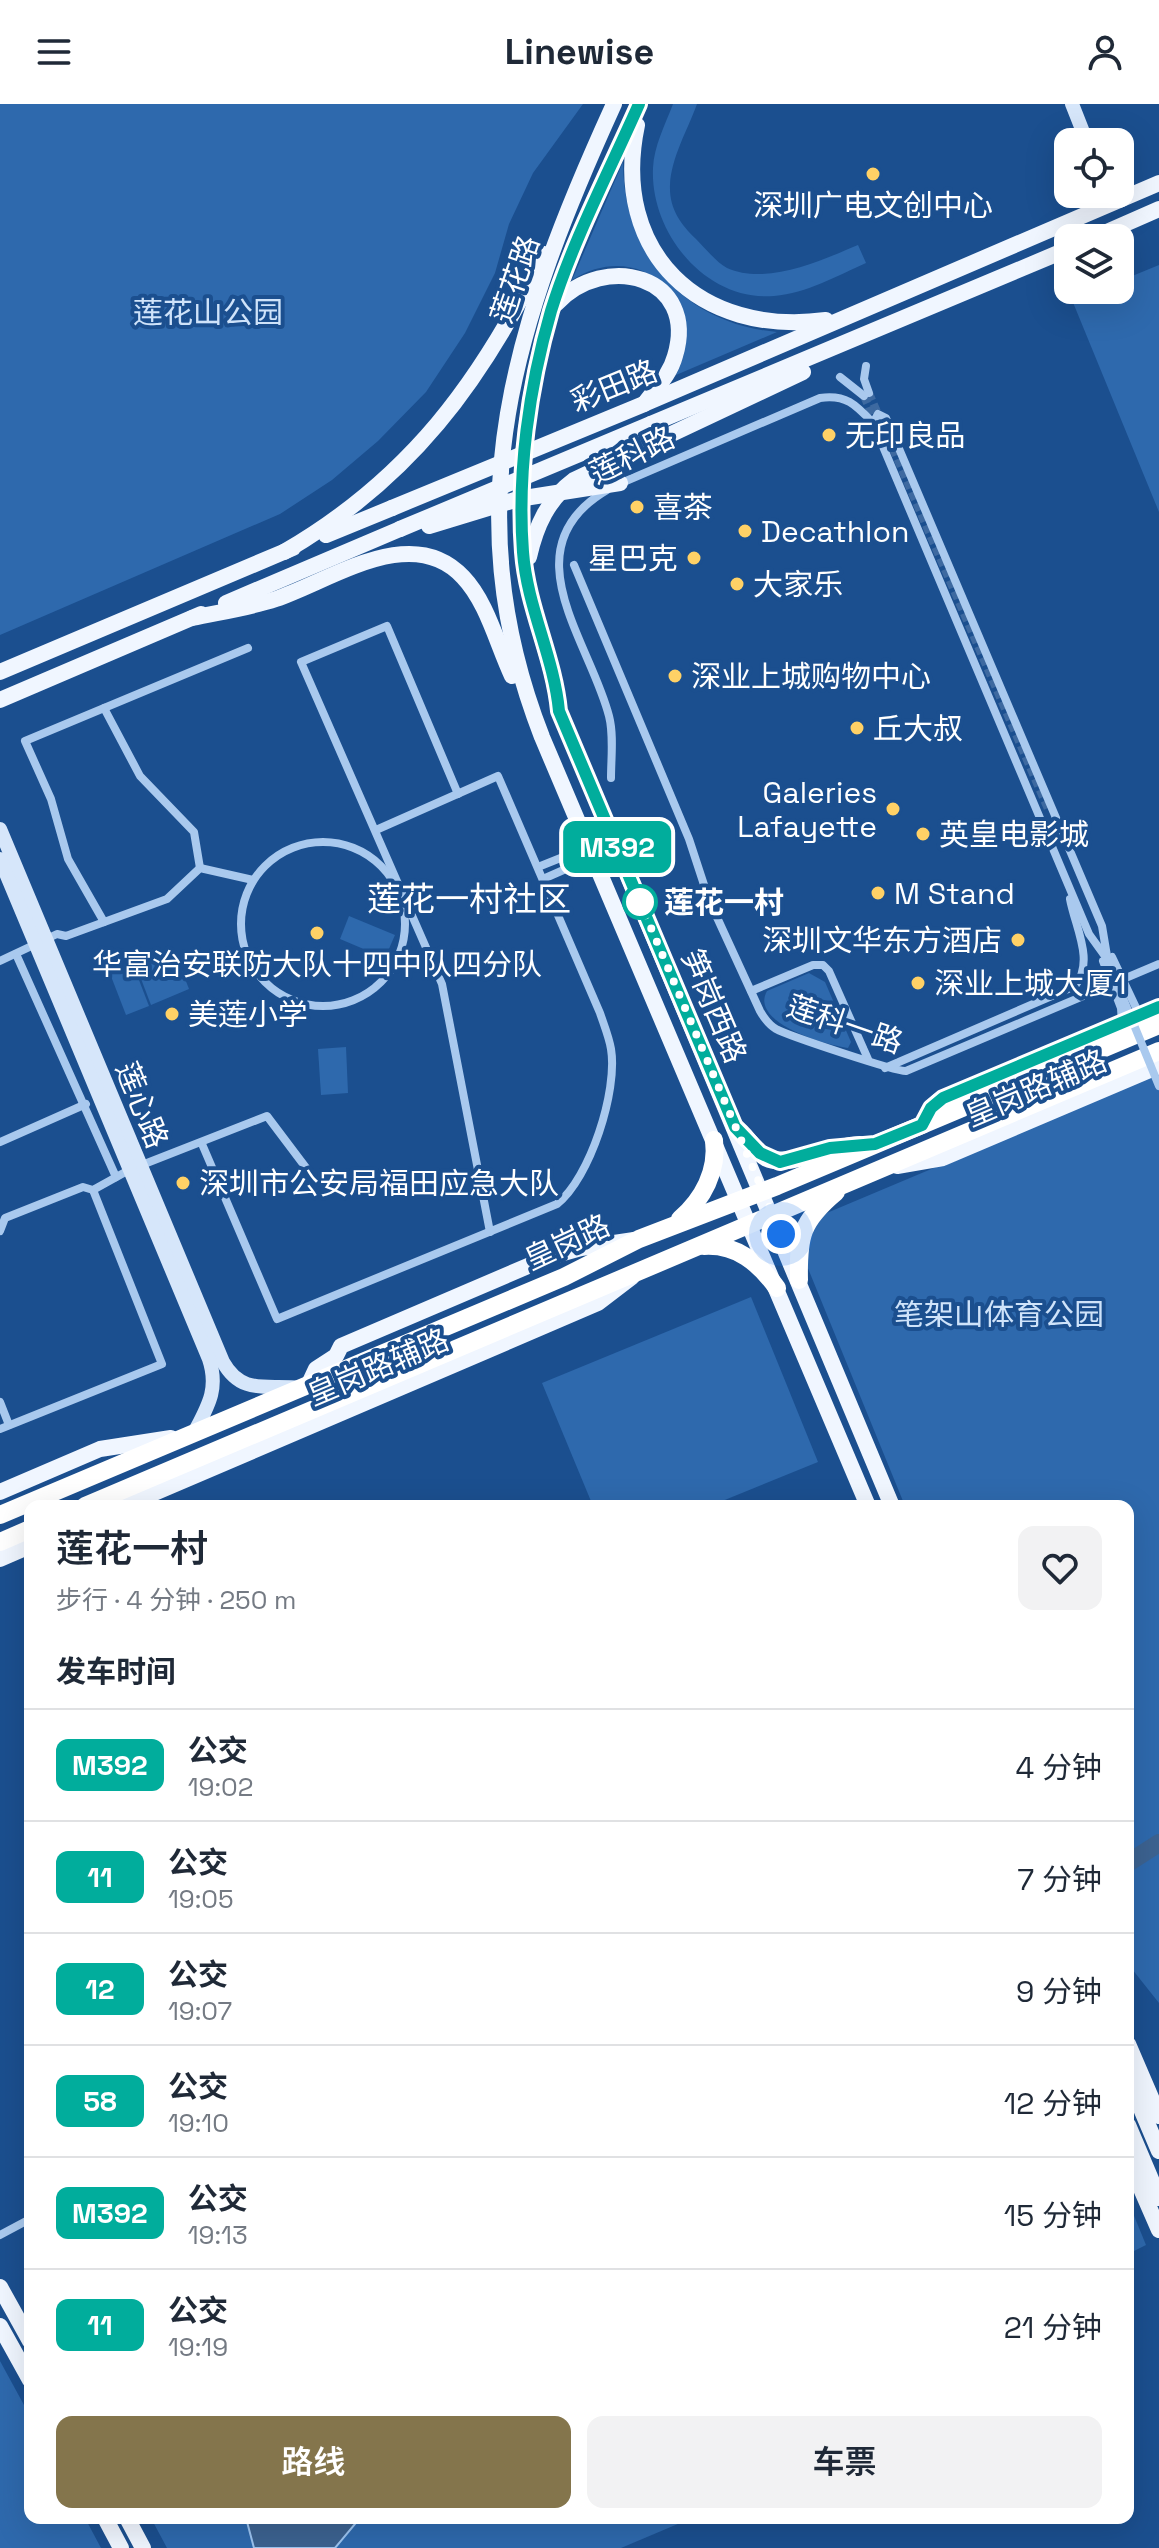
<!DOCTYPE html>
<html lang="zh">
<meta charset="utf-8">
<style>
:root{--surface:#fff;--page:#f2f2f3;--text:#1f2937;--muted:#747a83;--line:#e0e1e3;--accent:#84754c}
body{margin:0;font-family:"Space Grotesk","Noto Sans SC",sans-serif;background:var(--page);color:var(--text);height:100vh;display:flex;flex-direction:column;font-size:30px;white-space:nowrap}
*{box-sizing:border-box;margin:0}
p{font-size:26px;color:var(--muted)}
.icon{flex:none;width:44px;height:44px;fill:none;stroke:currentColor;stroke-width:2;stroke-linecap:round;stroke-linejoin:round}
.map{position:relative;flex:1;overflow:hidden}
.panel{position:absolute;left:24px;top:1396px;width:1110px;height:1024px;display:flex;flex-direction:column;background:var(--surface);border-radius:16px;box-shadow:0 8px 32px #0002}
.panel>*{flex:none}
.badge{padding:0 16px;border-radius:12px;font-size:28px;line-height:52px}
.tools{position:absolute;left:1054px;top:24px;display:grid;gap:16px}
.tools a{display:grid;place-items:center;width:80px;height:80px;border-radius:16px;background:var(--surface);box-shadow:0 8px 32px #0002;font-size:40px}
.you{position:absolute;width:40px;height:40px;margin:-20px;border:6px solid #fff;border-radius:50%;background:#1a73e8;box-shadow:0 0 0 12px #1a73e833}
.map>.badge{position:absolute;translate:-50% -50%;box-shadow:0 0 0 4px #fff}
h2{padding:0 32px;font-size:30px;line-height:72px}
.round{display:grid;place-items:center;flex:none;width:84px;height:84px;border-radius:16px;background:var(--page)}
.overview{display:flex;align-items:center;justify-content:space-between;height:136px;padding:0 32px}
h1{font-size:38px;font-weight:600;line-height:60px}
.action{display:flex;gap:16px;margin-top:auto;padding:16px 32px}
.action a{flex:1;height:92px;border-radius:16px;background:var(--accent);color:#fff;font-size:32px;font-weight:600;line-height:92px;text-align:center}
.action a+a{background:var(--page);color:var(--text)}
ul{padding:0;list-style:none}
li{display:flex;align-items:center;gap:24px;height:112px;padding:0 32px;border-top:2px solid var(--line)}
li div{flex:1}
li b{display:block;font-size:30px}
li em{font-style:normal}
li .badge{min-width:88px;font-weight:700;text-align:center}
header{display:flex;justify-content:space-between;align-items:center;height:104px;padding:0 32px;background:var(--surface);font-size:36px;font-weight:600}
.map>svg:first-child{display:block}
.green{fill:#2e69ad}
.water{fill:#3c6290;stroke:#9cc4f0;stroke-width:2}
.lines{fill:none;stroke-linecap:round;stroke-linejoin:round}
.river{stroke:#3c6290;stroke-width:18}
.street-tunnel{stroke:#3d69a0;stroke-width:8;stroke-dasharray:8 4;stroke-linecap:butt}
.street{stroke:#a9c9ee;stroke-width:8}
.secondary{stroke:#d6e6fa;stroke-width:14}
.primary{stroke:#f0f6ff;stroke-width:16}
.highway{stroke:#fff;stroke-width:18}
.street-bridge{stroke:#a9c9ee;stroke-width:8}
.primary-bridge{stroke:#f0f6ff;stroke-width:16}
.line-casing{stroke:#fff;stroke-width:18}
.line{stroke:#01ad9c;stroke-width:12}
.walk{stroke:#fff;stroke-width:8;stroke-dasharray:0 14.4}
.poi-dot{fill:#ffd166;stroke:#1b4f8f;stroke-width:3}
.stop-dot{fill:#fff;stroke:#01ad9c;stroke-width:4}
.labels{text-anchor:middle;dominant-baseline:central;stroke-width:8;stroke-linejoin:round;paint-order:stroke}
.poi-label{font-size:30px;fill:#fff;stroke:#1b4f8f;text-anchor:start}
.street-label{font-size:30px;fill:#fff;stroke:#1b4f8f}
.park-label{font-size:30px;fill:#cfe3fa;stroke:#1b4f8f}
.stop-label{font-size:30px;font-weight:bold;fill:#fff;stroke:#1b4f8f;text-anchor:start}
.quarter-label{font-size:34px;fill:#fff;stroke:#1b4f8f}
</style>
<header><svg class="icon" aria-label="menu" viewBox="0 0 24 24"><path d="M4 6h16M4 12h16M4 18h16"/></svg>Linewise<svg class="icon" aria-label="person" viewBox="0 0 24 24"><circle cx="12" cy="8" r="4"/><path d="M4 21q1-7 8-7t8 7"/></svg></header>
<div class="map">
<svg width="1159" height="2444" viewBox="0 0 1159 2444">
<rect width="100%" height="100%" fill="#1b4f8f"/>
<!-- green -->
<g class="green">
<polygon points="0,0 583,0 533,69 509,120 495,169 465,229 426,288 378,337 332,376 280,410 0,531"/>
<path d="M 673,0 L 697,0 C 688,25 671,54 670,81 C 669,104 680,120 696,135 C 705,144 716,158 727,164 C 767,182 822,156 858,141 L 866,159 C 837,172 807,189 774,192 C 706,198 650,129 653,64 C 654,42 665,21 673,0 Z"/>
<path d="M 623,58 C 623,151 685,220 777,228 L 676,271 C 713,199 640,132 572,176 Z"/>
<polygon points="1159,161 1159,408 1072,196 1098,186 1120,186 1120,177"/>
<polygon points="349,812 395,831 385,854 340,835"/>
<polygon points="173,844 189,885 151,901 135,859"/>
<polygon points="132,858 149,902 126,911 109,867"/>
<path d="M 809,869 L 825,878 L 851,938 L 848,944 C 826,941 749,919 767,887 Z"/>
<polygon points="346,943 348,989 321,991 318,945"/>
<polygon points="1159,969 1159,1899 1128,1860 1128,1402 905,1402 805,1157 807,1123 822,1111"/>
<polygon points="751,1193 818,1358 710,1402 593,1402 542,1279"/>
<polygon points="1128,2097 1146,2141 1128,2150"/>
<polygon points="0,2257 30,2312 30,2414 85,2414 101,2444 0,2444"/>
<polygon points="151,2414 692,2414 621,2444 167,2444"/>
</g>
<!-- water -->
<polygon class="water" points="246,2414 360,2414 335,2444 254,2444"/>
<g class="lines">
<!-- river -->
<polyline class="river" points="1128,1759 1159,1739"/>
<!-- street-tunnel -->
<g class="street-tunnel">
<polyline points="869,289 1048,705"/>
<polyline points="864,292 876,320"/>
</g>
<!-- street -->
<g class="street">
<polyline points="866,262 864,275 869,289"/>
<polyline points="840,273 864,292"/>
<polyline points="873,319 878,310 886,314 1102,822 1107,852"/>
<path d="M 619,380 L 820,294 C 846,290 856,301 873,319 L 1089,830 L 1107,855"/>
<path d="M 607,386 C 508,444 590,537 609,612 C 614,631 611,654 611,674"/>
<path d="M 574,461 L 689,735 L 709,796 L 760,907 C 764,914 769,921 776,925 C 789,932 897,968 906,967 L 1159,860"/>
<polyline points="104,604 140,672 194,728 200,764"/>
<polyline points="458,690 387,522 301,558 442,880 490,1128"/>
<circle cx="323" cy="820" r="82"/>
<polyline points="538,763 588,743"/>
<polyline points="543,775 593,753"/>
<polyline points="104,818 68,755 51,695 25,637 248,544"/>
<polyline points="16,850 116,1073"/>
<polyline points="1112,853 1140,912"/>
<polyline points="0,857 57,830 66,832 167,795 200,764 253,776"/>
<polyline points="1103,857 1121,904 1122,920"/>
<polyline points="751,887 813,861 823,861 829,867 868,955"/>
<path d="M 885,964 L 1075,882 C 1095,857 1075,823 1070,795"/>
<polyline points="0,1038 86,1000"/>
<path d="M 202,1040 L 277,1215 L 557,1100 C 590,1074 618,987 611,945 C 609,933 604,921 600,909 L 498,672 L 376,726"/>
<polyline points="0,1127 5,1114 83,1083 93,1086 129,1066 267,1012 313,1073"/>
<polyline points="0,1298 9,1321"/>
<polyline points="0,1325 162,1260 93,1086"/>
<polyline points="0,2131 30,2115"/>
</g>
<!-- secondary -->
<g class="secondary">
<polyline points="1072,0 1087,38"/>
<path d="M 0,725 L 223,1258 C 242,1292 268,1280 300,1284"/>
<path d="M 0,755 L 209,1255 C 219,1285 208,1302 194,1329"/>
</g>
<!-- primary -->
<g class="primary">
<path d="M 614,0 C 517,213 452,403 542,633 L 868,1402"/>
<path d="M 639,0 C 609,68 573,136 551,207 C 528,283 517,369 523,448 C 527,503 553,553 559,607 L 892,1402"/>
<path d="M 637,21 C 610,149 700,233 826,216"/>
<polyline points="1093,134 1159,105"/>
<path d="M 556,200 C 605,147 699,172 675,252 C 670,271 656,284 645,299"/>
<polyline points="644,300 1159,79"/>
<polyline points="651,320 1068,145"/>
<polyline points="326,431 392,404"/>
<path d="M 284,448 C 410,375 481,278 544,150"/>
<path d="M 529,453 C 536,422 548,395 574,376 L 803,268"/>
<polyline points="226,499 400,425"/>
<path d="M 192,514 C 220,508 249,504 276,495 C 332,476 412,418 463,473 C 487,498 497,540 512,572"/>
<polyline points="0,568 293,444"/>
<polyline points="0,596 201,510"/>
<polyline points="922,1021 938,997 1159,903"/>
<polyline points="897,1062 943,1054 1159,962"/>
<polyline points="309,1280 316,1265 336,1252 341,1242 549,1153 581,1144 634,1136"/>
<polyline points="0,1388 100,1345 171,1334"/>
<polyline points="124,1402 598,1199 632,1173"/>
<polyline points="0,1455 30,1442"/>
<polyline points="1128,1940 1159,2012"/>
<polyline points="1128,1974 1159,2047"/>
<polyline points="1128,2021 1159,2094"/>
<polyline points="1128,2055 1159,2126"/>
<polyline points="0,2183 30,2237"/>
<polyline points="0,2222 30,2276"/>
<polyline points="105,2414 121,2444"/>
<polyline points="127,2414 143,2444"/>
</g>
<!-- highway -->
<g class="highway">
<path d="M 735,1023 C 747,1032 754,1047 767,1054 C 787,1064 835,1041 860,1041"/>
<path d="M 680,1115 C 703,1095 718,1067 714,1036"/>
<path d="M 704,1142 C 737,1140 759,1159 777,1184"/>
<path d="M 799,1176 C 798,1133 801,1117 836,1088"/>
<polyline points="85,1402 1159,947"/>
<polyline points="0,1411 564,1173 639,1135 777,1082 1159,921"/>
<polyline points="0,1438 30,1425"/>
</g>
<!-- street-bridge -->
<polyline class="street-bridge" points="1107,855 1159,982"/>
<!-- primary-bridge -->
<g class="primary-bridge">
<polyline points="392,404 644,300"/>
<polyline points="429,422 518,395 620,379"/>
<polyline points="400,425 651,320"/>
</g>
</g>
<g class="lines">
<defs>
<path id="line" d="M 639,0 C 609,68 573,136 551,207 C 529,283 517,369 523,448 C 527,503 554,553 559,607 L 735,1023 L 760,1049 L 780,1058 L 830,1044 L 875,1040 L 922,1021 L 931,1004 L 943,994 L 1159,903"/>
</defs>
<!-- line casing -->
<use href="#line" class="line-casing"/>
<!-- line -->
<use href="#line" class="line"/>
<!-- walk -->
<polyline class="walk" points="640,798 781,1130"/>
</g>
<!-- markers -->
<g class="poi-dot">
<circle cx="873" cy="70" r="8"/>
<circle cx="829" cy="331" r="8"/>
<circle cx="637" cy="403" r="8"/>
<circle cx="745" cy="427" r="8"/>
<circle cx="694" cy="454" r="8"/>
<circle cx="737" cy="480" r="8"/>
<circle cx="675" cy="572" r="8"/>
<circle cx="857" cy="624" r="8"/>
<circle cx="893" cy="705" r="8"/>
<circle cx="923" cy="730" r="8"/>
<circle cx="878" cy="789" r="8"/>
<circle cx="317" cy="829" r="8"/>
<circle cx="1018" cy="836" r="8"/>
<circle cx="918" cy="879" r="8"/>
<circle cx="172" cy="910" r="8"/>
<circle cx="183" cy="1079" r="8"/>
</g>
<circle class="stop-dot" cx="640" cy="798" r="16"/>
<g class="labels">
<!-- poi labels -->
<g class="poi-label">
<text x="873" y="101" text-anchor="middle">深圳广电文创中心</text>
<text x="845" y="331">无印良品</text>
<text x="653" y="403">喜茶</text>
<text x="761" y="427">Decathlon</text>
<text x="678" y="454" text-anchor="end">星巴克</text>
<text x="753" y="480">大家乐</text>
<text x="691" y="572">深业上城购物中心</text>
<text x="873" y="624">丘大叔</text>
<text x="877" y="688" text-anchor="end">Galeries<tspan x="877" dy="34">Lafayette</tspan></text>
<text x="939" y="730">英皇电影城</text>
<text x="894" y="789">M Stand</text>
<text x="1002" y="836" text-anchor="end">深圳文华东方酒店</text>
<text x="317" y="860" text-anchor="middle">华富治安联防大队十四中队四分队</text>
<text x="934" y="879">深业上城大厦1</text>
<text x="188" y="910">美莲小学</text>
<text x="199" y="1079">深圳市公安局福田应急大队</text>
</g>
<!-- street labels -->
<g class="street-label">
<text transform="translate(515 175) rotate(-71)">莲花路</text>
<text transform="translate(614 282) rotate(-22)">彩田路</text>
<text transform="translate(632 351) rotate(-26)">莲科路</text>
<text transform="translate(714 902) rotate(67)">笋岗西路</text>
<text transform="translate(845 920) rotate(19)">莲科一路</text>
<text transform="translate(1036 984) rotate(-23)">皇岗路辅路</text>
<text transform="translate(142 1001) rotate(68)">莲心路</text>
<text transform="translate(567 1138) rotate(-25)">皇岗路</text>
<text transform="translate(378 1263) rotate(-23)">皇岗路辅路</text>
</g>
<!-- park labels -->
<g class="park-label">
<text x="208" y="208">莲花山公园</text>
<text x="999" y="1210">笔架山体育公园</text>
</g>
<!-- stop labels -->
<g class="stop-label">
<text x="664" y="798">莲花一村</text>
</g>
<!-- quarter labels -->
<g class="quarter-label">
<text x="469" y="795">莲花一村社区</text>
</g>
</g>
</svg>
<div class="tools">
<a><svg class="icon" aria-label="locate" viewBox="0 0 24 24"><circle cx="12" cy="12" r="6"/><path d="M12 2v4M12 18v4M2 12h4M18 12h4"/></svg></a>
<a><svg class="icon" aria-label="layers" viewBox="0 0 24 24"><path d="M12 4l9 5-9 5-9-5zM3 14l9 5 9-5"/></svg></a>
</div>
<div class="you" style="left:781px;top:1130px"></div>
<b class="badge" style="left:617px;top:743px;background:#01ad9c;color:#fff">M392</b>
<section class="panel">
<div class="overview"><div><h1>莲花一村</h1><p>步行 · 4 分钟 · 250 m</p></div><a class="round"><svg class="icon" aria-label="heart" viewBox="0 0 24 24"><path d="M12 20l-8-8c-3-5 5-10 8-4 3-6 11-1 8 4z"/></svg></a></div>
<h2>发车时间</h2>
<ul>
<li><span class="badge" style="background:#01ad9c;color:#fff">M392</span><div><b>公交</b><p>19:02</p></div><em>4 分钟</em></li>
<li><span class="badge" style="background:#01ad9c;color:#fff">11</span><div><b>公交</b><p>19:05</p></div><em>7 分钟</em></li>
<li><span class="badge" style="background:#01ad9c;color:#fff">12</span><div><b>公交</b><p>19:07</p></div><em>9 分钟</em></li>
<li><span class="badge" style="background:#01ad9c;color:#fff">58</span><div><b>公交</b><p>19:10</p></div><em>12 分钟</em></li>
<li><span class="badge" style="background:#01ad9c;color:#fff">M392</span><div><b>公交</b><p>19:13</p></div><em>15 分钟</em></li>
<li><span class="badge" style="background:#01ad9c;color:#fff">11</span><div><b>公交</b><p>19:19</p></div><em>21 分钟</em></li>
</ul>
<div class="action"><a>路线</a><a>车票</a></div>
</section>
</div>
